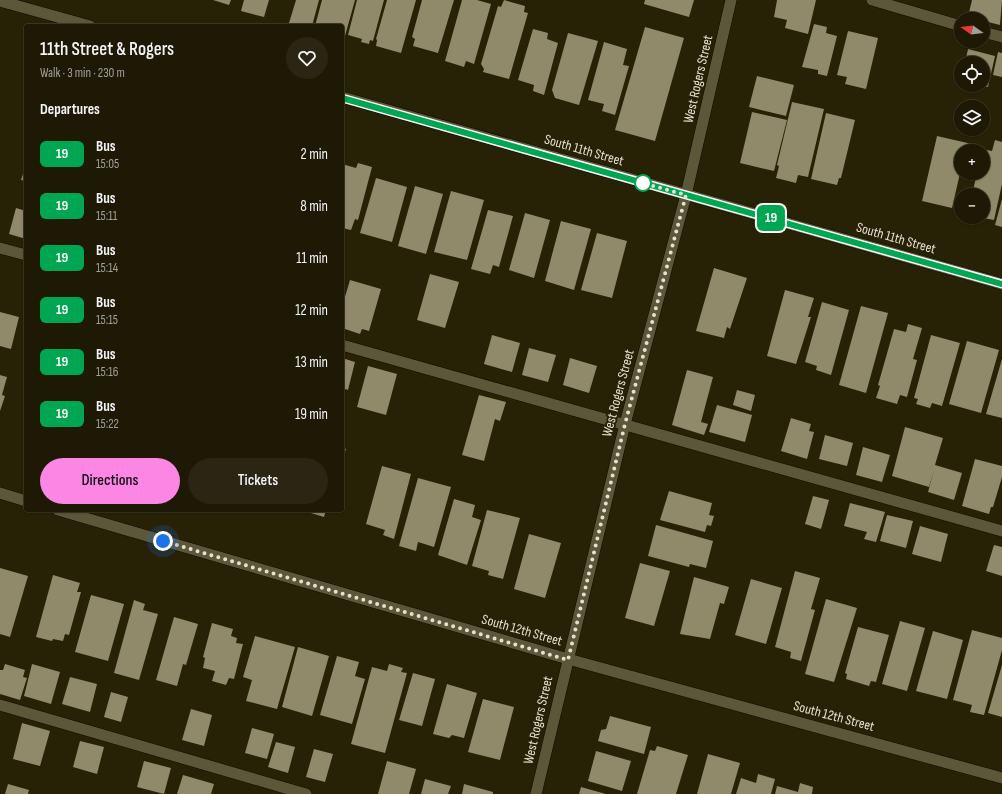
<!DOCTYPE html>
<meta charset="utf-8">
<style>
:root{--surface:#1d1904;--page:#2a2613;--text:#f1f3f6;--muted:#a0a09a;--line:#3b3826;--accent:#fc86e4}
body{margin:0;font-family:"Sofia Sans Condensed",sans-serif;background:var(--page);color:var(--text);height:100vh;display:flex;flex-direction:column;font-size:15px;white-space:nowrap}
*{box-sizing:border-box;margin:0}
p{font-size:13px;color:var(--muted)}
.icon{flex:none;width:22px;height:22px;fill:none;stroke:currentColor;stroke-width:2;stroke-linecap:round;stroke-linejoin:round}
.map{position:relative;flex:1;overflow:hidden}
.side{position:absolute;left:24px;top:24px;width:320px;height:488px;display:flex;flex-direction:column;background:var(--surface);border-radius:4px;box-shadow:0 1px 3px #0004,0 0 0 1px var(--line)}
.side>*{flex:none}
.badge{padding:0 8px;border-radius:6px;font-size:14px;line-height:26px}
.needle{width:26px;rotate:284deg}
.buttons{position:absolute;left:954px;top:12px;display:grid;gap:8px}
.buttons a{display:grid;place-items:center;width:36px;height:36px;border-radius:50%;background:var(--surface);box-shadow:0 1px 3px #0004,0 0 0 1px var(--line);font-size:20px}
.you{position:absolute;width:20px;height:20px;margin:-10px;border:3px solid #fff;border-radius:50%;background:#1a73e8;box-shadow:0 0 0 6px #1a73e833}
.map>.badge{position:absolute;translate:-50% -50%;box-shadow:0 0 0 2px #fff}
h2{padding:0 16px;font-size:15px;line-height:36px}
.round{display:grid;place-items:center;flex:none;width:42px;height:42px;border-radius:21px;background:var(--page)}
.headline{display:flex;align-items:center;justify-content:space-between;height:68px;padding:0 16px}
h1{font-size:19px;font-weight:600;line-height:30px}
.action{display:flex;gap:8px;margin-top:auto;padding:8px 16px}
.action a{flex:1;height:46px;border-radius:24px;background:var(--accent);color:#111;font-size:16px;font-weight:600;line-height:46px;text-align:center}
.action a+a{background:var(--page);color:var(--text)}
ul{padding:0;list-style:none}
li{display:flex;align-items:center;gap:12px;height:52px;padding:0 16px}
li div{flex:1}
li b{display:block;font-size:15px}
li em{font-style:normal}
li .badge{min-width:44px;font-weight:700;text-align:center}
.map>svg:first-child{display:block}
.building{fill:#908a6b}
.lines{fill:none;stroke-linecap:round;stroke-linejoin:round}
.service-casing{stroke:#100a00;stroke-width:12}
.minor-casing{stroke:#100a00;stroke-width:12}
.tertiary-casing{stroke:#100a00;stroke-width:12}
.service{stroke:#5d573a;stroke-width:11}
.minor{stroke:#5d573a;stroke-width:11}
.tertiary{stroke:#5d573a;stroke-width:11}
.line-casing{stroke:#fff;stroke-width:9}
.line{stroke:#00a651;stroke-width:6}
.walk{stroke:#e5e1d1;stroke-width:4;stroke-dasharray:0 7.2}
.stop-dot{fill:#fff;stroke:#00a651;stroke-width:2}
.labels{text-anchor:middle;dominant-baseline:central;stroke-width:4;stroke-linejoin:round;paint-order:stroke}
.street-label{font-size:14px;fill:#e5e1d1;stroke:#272105}
</style>
<div class="map">
<svg width="1002" height="794" viewBox="0 0 1002 794">
<rect width="100%" height="100%" fill="#272105"/>
<!-- building -->
<g class="building">
<polygon points="213,0 231,0 229,5"/>
<polygon points="244,0 269,0 264,17 241,11"/>
<polygon points="296,0 319,0 312,26 298,26 289,23"/>
<polygon points="322,0 355,0 345,36 342,35 342,26 315,26"/>
<polygon points="357,0 384,0 373,41 370,40 369,44 361,42 362,39 348,35"/>
<polygon points="387,0 416,0 401,53 376,46 377,40 376,39"/>
<polygon points="422,0 454,0 438,53 413,46 415,39 412,37"/>
<polygon points="462,0 477,0 491,4 474,64 466,61 464,67 445,61"/>
<polygon points="504,0 525,6 524,12 528,13 509,79 483,72 484,69 481,64 498,6 501,7"/>
<polygon points="645,0 694,0 689,17 644,4"/>
<polygon points="777,0 816,0 808,34 785,28 787,20 774,17"/>
<polygon points="972,0 1002,0 1000,25 968,17"/>
<polygon points="814,24 827,27 826,33 837,36 827,76 818,74 818,70 802,67"/>
<polygon points="645,27 684,38 655,141 615,130"/>
<polygon points="533,29 548,33 547,39 558,43 544,95 533,91 534,85 518,80"/>
<polygon points="848,31 878,38 866,89 845,84 847,77 837,75"/>
<polygon points="568,33 598,41 579,105 555,98 552,90"/>
<polygon points="604,42 627,49 623,65 629,66 615,115 602,111 604,104 588,100"/>
<polygon points="968,49 995,56 988,87 980,86 983,85 983,63 965,63"/>
<polygon points="998,52 1002,53 1002,77 993,75"/>
<polygon points="757,76 794,85 786,116 749,107"/>
<polygon points="792,102 824,109 808,177 798,175 796,183 776,178 779,166 777,165"/>
<polygon points="752,112 787,120 774,171 740,163"/>
<polygon points="826,113 855,120 841,178 839,178 837,185 811,179"/>
<polygon points="937,136 972,144 971,151 961,151 961,169 952,208 922,201"/>
<polygon points="995,140 1002,142 1002,184 994,220 983,218 983,195 972,195 977,173 983,173 982,149 992,151"/>
<polygon points="358,163 372,167 358,220 355,219 351,230 342,228 342,164 356,168"/>
<polygon points="26,165 26,181 21,180"/>
<polygon points="376,178 407,187 392,242 360,233"/>
<polygon points="415,186 443,194 426,254 398,246"/>
<polygon points="451,191 484,200 467,260 434,252"/>
<polygon points="1002,199 1002,227 995,225"/>
<polygon points="16,208 26,211 26,239 9,234"/>
<polygon points="488,210 513,216 499,267 493,265 490,274 471,269"/>
<polygon points="525,213 550,220 534,278 509,270"/>
<polygon points="561,221 591,229 574,290 545,281"/>
<polygon points="597,233 627,241 612,298 581,290"/>
<polygon points="714,268 747,278 730,329 727,327 724,338 696,331"/>
<polygon points="430,274 459,282 445,328 417,320"/>
<polygon points="350,280 381,289 369,331 362,329 360,334 342,328 342,307"/>
<polygon points="785,290 814,298 808,317 811,317 796,364 767,356"/>
<polygon points="822,302 849,310 831,375 816,370 817,366 805,362"/>
<polygon points="861,306 888,313 866,393 839,385"/>
<polygon points="0,312 19,317 11,349 0,346"/>
<polygon points="908,324 922,328 913,359 917,360 907,397 900,395 897,404 876,398 880,386 878,385 894,329 906,332"/>
<polygon points="492,335 520,343 512,372 484,364"/>
<polygon points="931,335 960,343 942,406 932,403 930,408 916,404 918,399 914,398"/>
<polygon points="967,341 999,350 981,413 949,404"/>
<polygon points="529,348 556,355 548,382 522,375"/>
<polygon points="342,358 355,362 348,390 342,388"/>
<polygon points="570,358 597,366 589,393 563,385"/>
<polygon points="1002,359 1002,418 986,414"/>
<polygon points="368,366 397,374 386,415 357,407"/>
<polygon points="687,370 713,377 701,422 708,424 704,435 672,425"/>
<polygon points="0,375 7,377 2,395 5,396 0,411"/>
<polygon points="737,390 755,395 751,411 733,405"/>
<polygon points="479,395 506,402 500,421 495,419 484,461 462,455"/>
<polygon points="717,405 752,415 745,442 709,432"/>
<polygon points="791,418 811,424 809,431 814,432 807,459 781,451"/>
<polygon points="905,427 943,438 935,465 962,473 954,500 928,492 934,470 929,487 892,476"/>
<polygon points="825,435 853,443 847,466 819,459"/>
<polygon points="863,447 890,455 882,482 856,475"/>
<polygon points="342,448 346,449 342,460"/>
<polygon points="975,459 1002,466 1002,477 993,507 991,507 989,514 962,506"/>
<polygon points="382,466 411,474 394,539 383,535 385,530 366,524"/>
<polygon points="418,478 451,487 434,547 418,542 416,551 399,546"/>
<polygon points="669,491 712,503 709,515 714,516 711,526 707,525 705,532 660,520"/>
<polygon points="813,496 829,500 821,529 805,524"/>
<polygon points="454,499 475,505 472,517 481,520 467,565 438,555"/>
<polygon points="850,503 885,512 876,542 864,539 867,532 844,526"/>
<polygon points="301,510 326,510 324,517"/>
<polygon points="487,510 520,518 503,579 488,575 489,571 472,566"/>
<polygon points="887,515 913,521 906,548 880,541"/>
<polygon points="656,525 713,541 706,568 690,564 689,567 648,556"/>
<polygon points="920,526 948,534 941,562 912,554"/>
<polygon points="529,534 561,543 545,598 514,589"/>
<polygon points="994,545 1002,547 1002,576 986,571"/>
<polygon points="640,563 670,571 654,626 625,618"/>
<polygon points="0,568 28,576 10,637 0,634"/>
<polygon points="795,571 820,578 811,609 815,610 801,661 790,658 791,652 775,647"/>
<polygon points="53,575 80,583 77,592 81,592 69,635 65,634 63,641 53,639 52,641 36,637"/>
<polygon points="694,577 729,587 724,604 720,603 710,639 680,634"/>
<polygon points="751,579 782,588 766,644 735,635"/>
<polygon points="91,595 124,604 108,661 75,652"/>
<polygon points="826,599 857,608 834,682 805,674"/>
<polygon points="134,600 145,604 143,610 158,614 139,680 114,673"/>
<polygon points="174,617 198,624 186,665 183,664 177,686 156,680"/>
<polygon points="900,621 925,628 907,691 882,684"/>
<polygon points="212,623 233,629 231,636 237,638 236,643 243,644 234,679 229,678 226,685 212,681 215,671 203,668 205,658 203,657"/>
<polygon points="858,627 889,635 876,682 871,681 869,686 846,679 847,674 845,673"/>
<polygon points="972,630 1002,638 1002,650 984,715 970,712 972,705 953,700"/>
<polygon points="933,631 963,640 947,699 916,691"/>
<polygon points="255,636 295,647 277,709 246,701 252,680 243,677"/>
<polygon points="298,647 329,656 312,716 282,707"/>
<polygon points="337,656 359,662 355,676 365,679 352,724 320,715"/>
<polygon points="5,664 25,670 23,677 27,678 20,700 0,694 0,670 3,670"/>
<polygon points="32,664 60,672 51,704 24,696"/>
<polygon points="389,664 403,668 401,672 407,673 385,753 351,744 372,667 387,671"/>
<polygon points="1002,665 1002,717 988,713"/>
<polygon points="413,673 435,679 422,726 399,720"/>
<polygon points="70,677 97,684 90,712 62,704"/>
<polygon points="447,684 477,693 464,738 452,735 449,738 433,734"/>
<polygon points="111,692 128,697 121,722 104,717"/>
<polygon points="483,699 514,707 500,760 468,752"/>
<polygon points="191,709 212,715 204,746 182,740"/>
<polygon points="610,716 651,727 644,754 598,741 601,730 606,729"/>
<polygon points="22,723 50,731 40,766 13,759"/>
<polygon points="252,728 274,734 267,759 245,753"/>
<polygon points="80,741 104,747 97,774 73,767"/>
<polygon points="276,742 295,747 288,773 268,767"/>
<polygon points="657,746 688,755 676,794 637,794 650,750 655,751"/>
<polygon points="314,749 333,754 325,782 306,777"/>
<polygon points="596,751 631,761 622,791 588,781"/>
<polygon points="708,754 740,763 731,794 697,794"/>
<polygon points="144,761 171,768 164,794 137,787"/>
<polygon points="387,761 416,769 409,794 378,794"/>
<polygon points="758,774 775,779 771,794 736,794 741,778 756,783"/>
<polygon points="183,775 214,784 211,794 177,794"/>
<polygon points="425,779 451,786 448,794 421,794"/>
<polygon points="800,783 813,787 812,794 775,794 777,786 798,792"/>
<polygon points="8,784 29,790 28,794 5,794"/>
<polygon points="464,784 493,792 493,794 462,794"/>
<polygon points="581,787 606,794 579,794"/>
</g>
<g class="lines">
<defs>
<g id="service">
<polyline points="872,0 961,26"/>
<polyline points="983,32 1002,37"/>
<polyline points="0,248 26,255"/>
<polyline points="342,345 1002,531"/>
<polyline points="0,705 306,794"/>
</g>
<g id="minor">
<polyline points="0,493 26,501"/>
<polyline points="58,510 568,659 1002,778"/>
<polyline points="536,794 625,424 686,195 731,0"/>
</g>
<g id="tertiary">
<polyline points="0,1 90,26"/>
<polyline points="342,97 1002,284"/>
</g>
</defs>
<!-- service casing -->
<use href="#service" class="service-casing"/>
<!-- minor casing -->
<use href="#minor" class="minor-casing"/>
<!-- tertiary casing -->
<use href="#tertiary" class="tertiary-casing"/>
<!-- service -->
<use href="#service" class="service"/>
<!-- minor -->
<use href="#minor" class="minor"/>
<!-- tertiary -->
<use href="#tertiary" class="tertiary"/>
</g>
<g class="lines">
<defs>
<polyline id="line" points="342,98 1002,284"/>
</defs>
<!-- line casing -->
<use href="#line" class="line-casing"/>
<!-- line -->
<use href="#line" class="line"/>
<!-- walk -->
<polyline class="walk" points="163,541 568,660 625,424 686,195 639,182 643,183"/>
</g>
<!-- markers -->
<circle class="stop-dot" cx="643" cy="183" r="8"/>
<g class="labels">
<!-- street labels -->
<g class="street-label">
<text transform="translate(698 79) rotate(-77)">West Rogers Street</text>
<text transform="translate(584 150) rotate(16)">South 11th Street</text>
<text transform="translate(896 238) rotate(16)">South 11th Street</text>
<text transform="translate(618 393) rotate(-75)">West Rogers Street</text>
<text transform="translate(522 630) rotate(16)">South 12th Street</text>
<text transform="translate(834 716) rotate(15)">South 12th Street</text>
<text transform="translate(538 720) rotate(-77)">West Rogers Street</text>
</g>
</g>
</svg>
<div class="buttons">
<a><svg class="needle" viewBox="-14 -14 28 28"><path d="M0-13l5 13h-10z" fill="#e53935"/><path d="M0 13l5-13h-10z" fill="#a0a09a"/></svg></a>
<a><svg class="icon" aria-label="locate" viewBox="0 0 24 24"><circle cx="12" cy="12" r="6"/><path d="M12 2v4M12 18v4M2 12h4M18 12h4"/></svg></a>
<a><svg class="icon" aria-label="layers" viewBox="0 0 24 24"><path d="M12 4l9 5-9 5-9-5zM3 14l9 5 9-5"/></svg></a>
<a>+</a>
<a>−</a>
</div>
<div class="you" style="left:163px;top:541px"></div>
<b class="badge" style="left:771px;top:218px;background:#00a651;color:#fff">19</b>
<section class="side">
<div class="headline"><div><h1>11th Street &amp; Rogers</h1><p>Walk · 3 min · 230 m</p></div><a class="round"><svg class="icon" aria-label="heart" viewBox="0 0 24 24"><path d="M12 20l-8-8c-3-5 5-10 8-4 3-6 11-1 8 4z"/></svg></a></div>
<h2>Departures</h2>
<ul>
<li><span class="badge" style="background:#00a651;color:#fff">19</span><div><b>Bus</b><p>15:05</p></div><em>2 min</em></li>
<li><span class="badge" style="background:#00a651;color:#fff">19</span><div><b>Bus</b><p>15:11</p></div><em>8 min</em></li>
<li><span class="badge" style="background:#00a651;color:#fff">19</span><div><b>Bus</b><p>15:14</p></div><em>11 min</em></li>
<li><span class="badge" style="background:#00a651;color:#fff">19</span><div><b>Bus</b><p>15:15</p></div><em>12 min</em></li>
<li><span class="badge" style="background:#00a651;color:#fff">19</span><div><b>Bus</b><p>15:16</p></div><em>13 min</em></li>
<li><span class="badge" style="background:#00a651;color:#fff">19</span><div><b>Bus</b><p>15:22</p></div><em>19 min</em></li>
</ul>
<div class="action"><a>Directions</a><a>Tickets</a></div>
</section>
</div>
